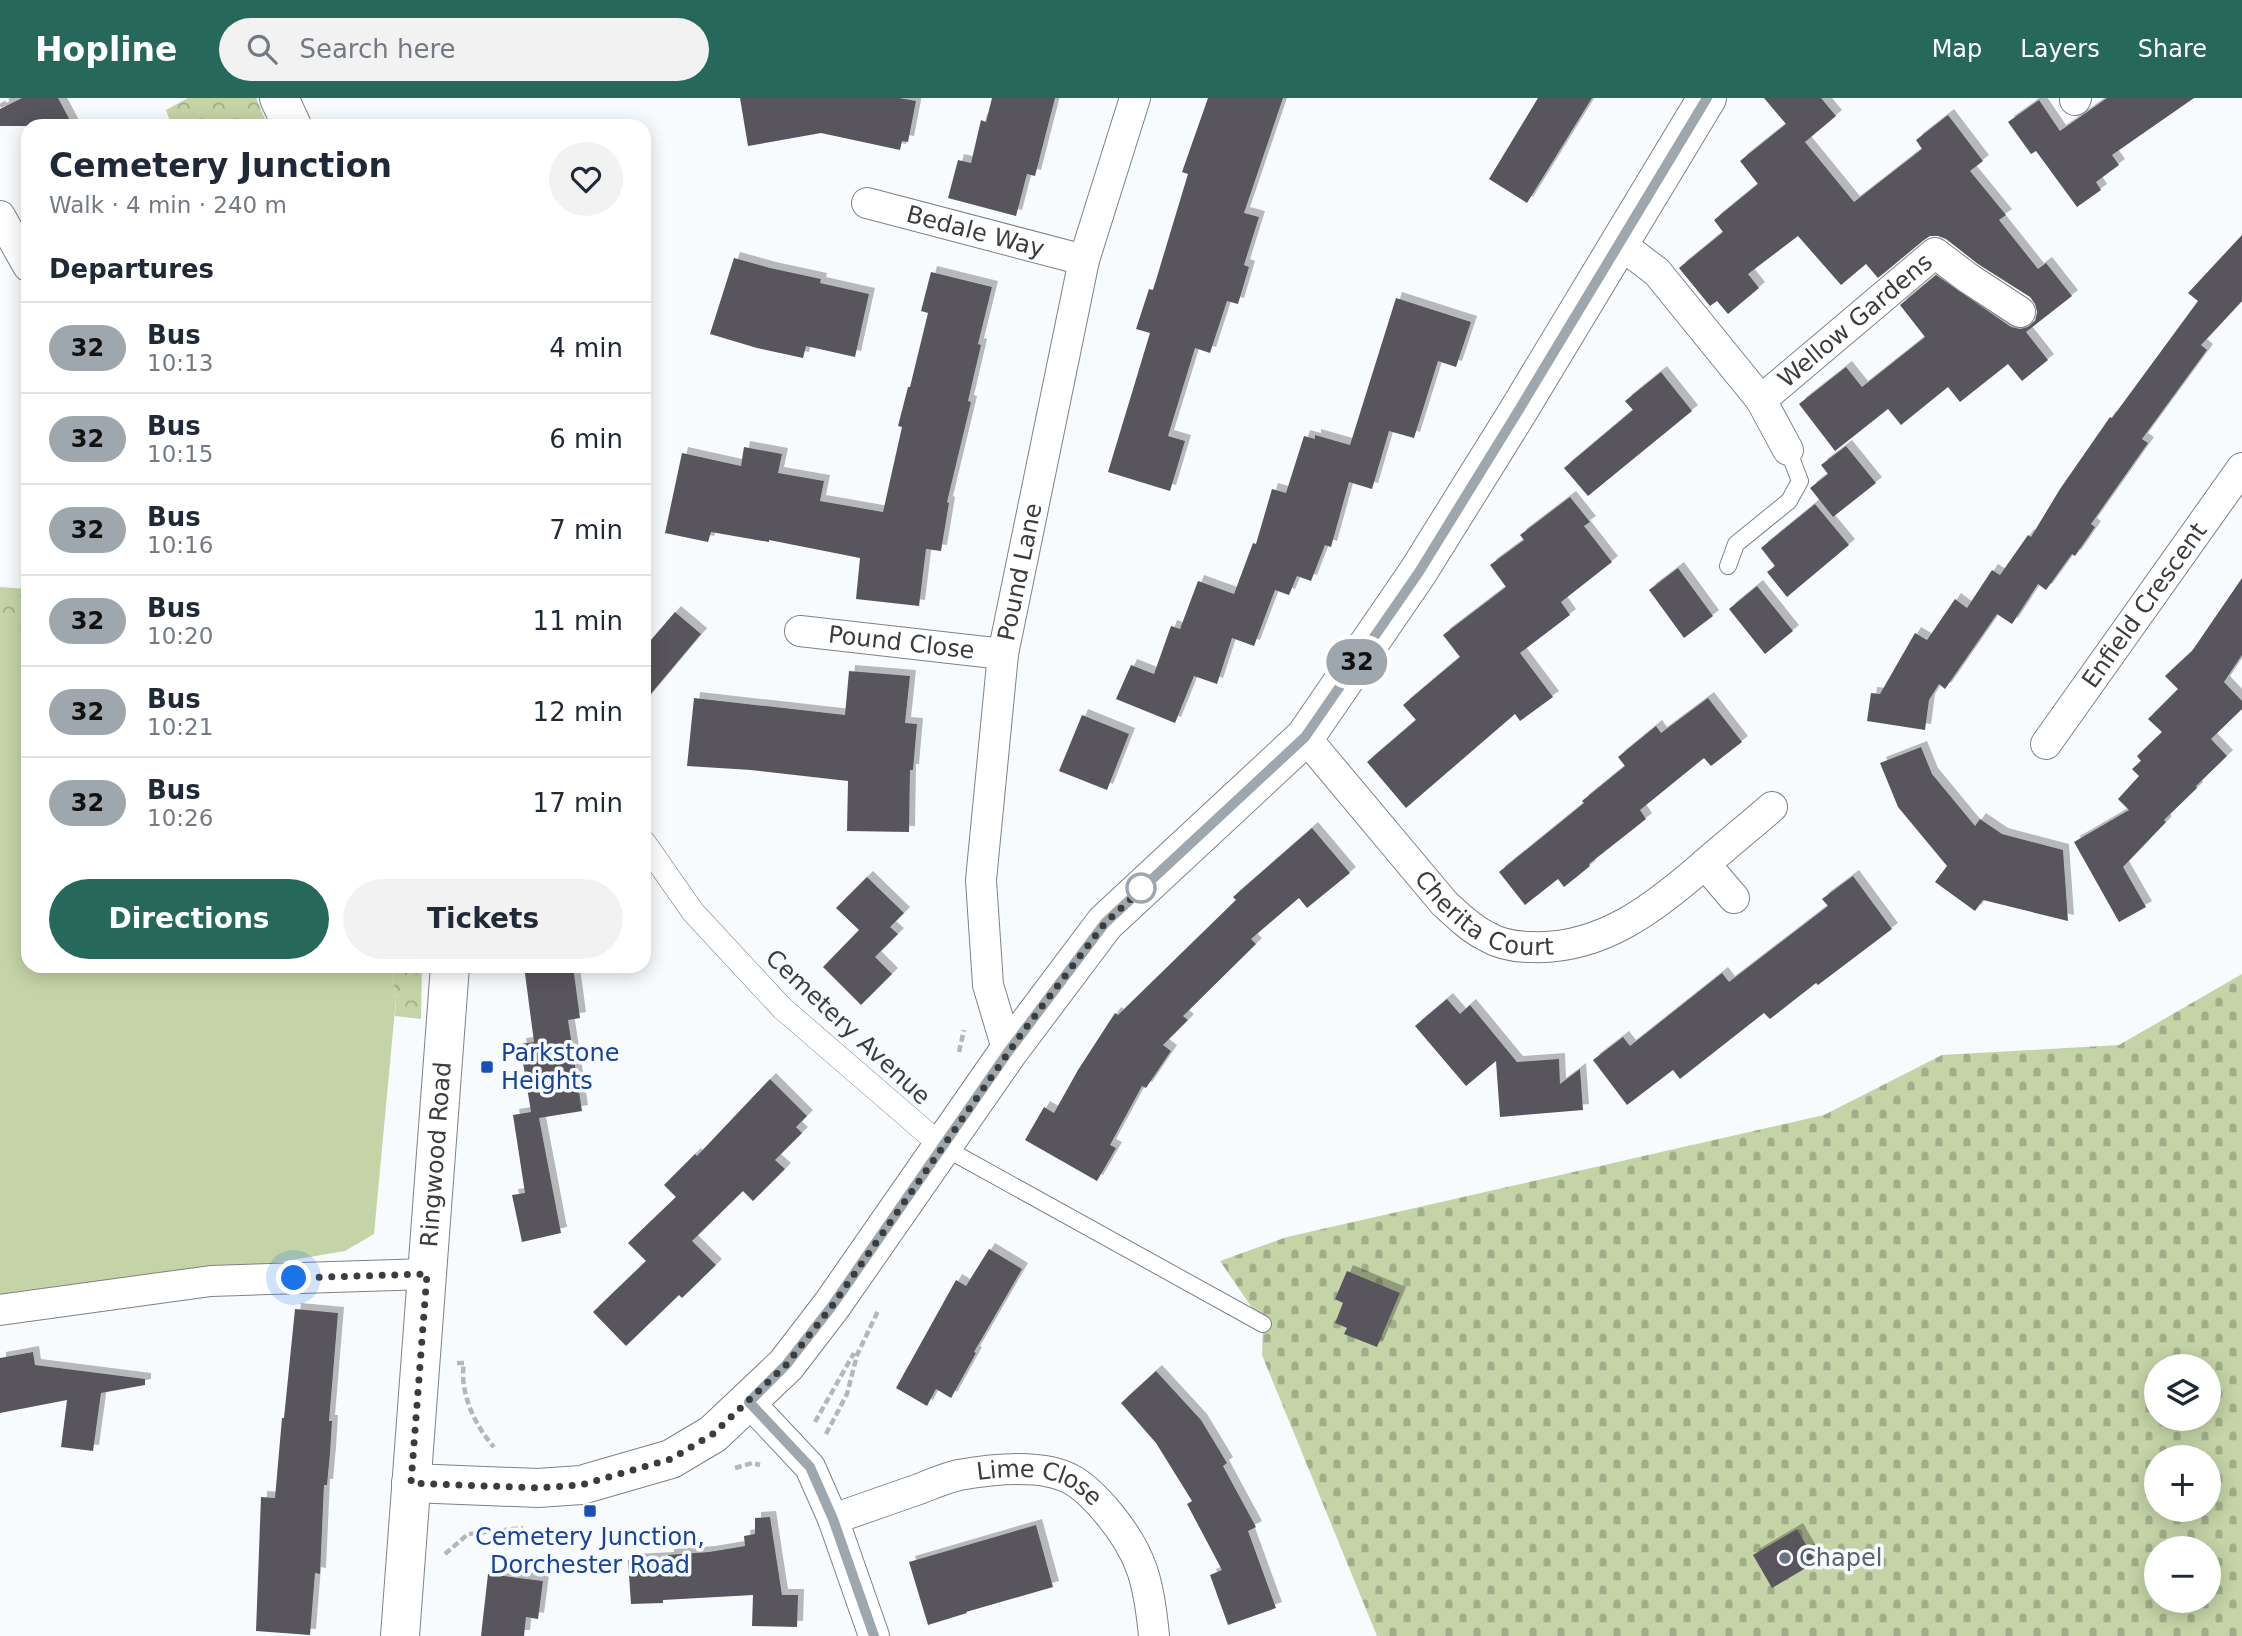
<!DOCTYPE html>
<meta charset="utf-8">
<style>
:root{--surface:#fff;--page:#f2f2f3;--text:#1f2937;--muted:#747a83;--line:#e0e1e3;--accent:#26695b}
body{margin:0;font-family:"DejaVu Sans",sans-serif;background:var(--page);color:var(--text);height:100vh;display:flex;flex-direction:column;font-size:26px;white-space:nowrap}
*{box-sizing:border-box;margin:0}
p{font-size:23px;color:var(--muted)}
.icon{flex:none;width:38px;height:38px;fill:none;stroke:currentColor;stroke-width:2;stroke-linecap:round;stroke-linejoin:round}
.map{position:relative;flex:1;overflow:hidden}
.details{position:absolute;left:21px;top:21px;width:630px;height:854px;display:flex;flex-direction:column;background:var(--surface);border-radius:21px;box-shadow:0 4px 18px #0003}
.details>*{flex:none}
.badge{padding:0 14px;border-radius:23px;font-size:24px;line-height:46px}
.controls{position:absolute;left:2144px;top:1256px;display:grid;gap:14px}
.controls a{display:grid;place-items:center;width:77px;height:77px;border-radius:50%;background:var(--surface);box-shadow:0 4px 18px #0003;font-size:35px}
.you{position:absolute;width:35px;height:35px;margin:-18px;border:5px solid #fff;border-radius:50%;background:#1a73e8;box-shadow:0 0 0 10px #1a73e833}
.map>.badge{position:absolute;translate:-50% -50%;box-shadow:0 0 0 4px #fff}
h2{padding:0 28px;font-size:26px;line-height:63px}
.round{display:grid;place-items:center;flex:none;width:74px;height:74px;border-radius:37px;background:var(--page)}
.headline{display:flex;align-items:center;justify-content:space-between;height:119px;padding:0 28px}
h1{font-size:33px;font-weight:700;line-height:52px}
.button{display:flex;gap:14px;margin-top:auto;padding:14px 28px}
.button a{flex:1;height:80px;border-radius:42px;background:var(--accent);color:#fff;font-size:28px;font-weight:700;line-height:80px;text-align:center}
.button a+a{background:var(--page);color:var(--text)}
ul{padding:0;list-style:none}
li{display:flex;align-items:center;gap:21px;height:91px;padding:0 28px;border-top:2px solid var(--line)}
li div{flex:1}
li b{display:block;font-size:26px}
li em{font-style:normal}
li .badge{min-width:77px;font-weight:700;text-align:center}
header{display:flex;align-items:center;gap:42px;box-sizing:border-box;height:98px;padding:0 35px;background:var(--accent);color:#fff}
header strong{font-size:33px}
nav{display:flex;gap:38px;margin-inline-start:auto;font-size:24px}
.search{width:490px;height:63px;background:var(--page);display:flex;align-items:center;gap:18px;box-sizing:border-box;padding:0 24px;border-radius:38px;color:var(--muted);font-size:26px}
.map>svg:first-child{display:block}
.forest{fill:url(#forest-crowns)}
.cemetery{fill:url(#cemetery-stones);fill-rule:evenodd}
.park{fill:#c4d4a6}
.building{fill:#58565b;filter:url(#shadow)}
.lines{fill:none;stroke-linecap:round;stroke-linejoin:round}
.service-casing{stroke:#7d8286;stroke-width:18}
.pedestrian-casing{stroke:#7d8286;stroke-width:24}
.minor-casing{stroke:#7d8286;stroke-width:32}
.tertiary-casing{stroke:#7d8286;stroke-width:40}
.secondary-casing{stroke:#7d8286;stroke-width:40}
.path{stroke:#b4b6b9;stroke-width:4.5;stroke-dasharray:7 3.5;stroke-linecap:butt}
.service{stroke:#fff;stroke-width:16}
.pedestrian{stroke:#fff;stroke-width:23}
.minor{stroke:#fff;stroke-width:30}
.tertiary{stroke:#fff;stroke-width:38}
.secondary{stroke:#fff;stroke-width:38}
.line-casing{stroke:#fff;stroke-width:16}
.line{stroke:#9ea7ad;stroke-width:10}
.walk{stroke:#3b3c3e;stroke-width:7;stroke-dasharray:0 12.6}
.stop-dot{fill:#fff;stroke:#9ea7ad;stroke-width:3.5}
.transit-dot{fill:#1a4fb4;stroke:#f8fbfe;stroke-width:2.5}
.worship-dot{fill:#6b7280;stroke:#f8fbfe;stroke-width:2.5}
.labels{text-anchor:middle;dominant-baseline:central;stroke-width:7;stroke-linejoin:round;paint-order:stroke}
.street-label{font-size:24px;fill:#3b3c3e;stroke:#f8fbfe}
.transit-label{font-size:24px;fill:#164399;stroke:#f8fbfe;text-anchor:start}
.worship-label{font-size:24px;fill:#5b616d;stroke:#f8fbfe;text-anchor:start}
</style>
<header>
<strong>Hopline</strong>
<div class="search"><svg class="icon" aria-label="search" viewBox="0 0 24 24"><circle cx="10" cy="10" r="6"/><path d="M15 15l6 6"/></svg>Search here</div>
<nav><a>Map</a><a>Layers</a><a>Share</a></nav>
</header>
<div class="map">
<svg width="2242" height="1538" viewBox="0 0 2242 1538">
<defs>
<pattern id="forest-crowns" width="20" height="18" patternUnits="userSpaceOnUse" patternTransform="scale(1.75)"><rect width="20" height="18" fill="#c4d4a6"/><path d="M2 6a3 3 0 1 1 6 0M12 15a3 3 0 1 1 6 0" fill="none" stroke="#a0ad89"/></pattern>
<pattern id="cemetery-stones" width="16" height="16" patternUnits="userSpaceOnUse" patternTransform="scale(1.75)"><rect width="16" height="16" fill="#c4d4a6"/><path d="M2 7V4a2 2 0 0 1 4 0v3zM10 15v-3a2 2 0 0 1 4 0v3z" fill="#a0ad89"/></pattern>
<filter id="shadow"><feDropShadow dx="6" dy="-6" stdDeviation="0" flood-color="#0004"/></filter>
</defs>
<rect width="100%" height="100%" fill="#f8fbfe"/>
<!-- forest -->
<g class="forest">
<polygon points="188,0 256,0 268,28 172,28 166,12"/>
<polygon points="0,489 28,491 28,530 0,530"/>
<polygon points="391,868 422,868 421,921 395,918 396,901"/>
</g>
<!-- cemetery -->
<path class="cemetery" d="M 2242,876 L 2242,1538 L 1377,1538 L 1262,1257 L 1263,1226 L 1220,1163 L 1287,1139 L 1824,1017 L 1942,957 L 2119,947 ZM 2156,1269 L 2208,1269 L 2208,1321 L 2156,1321 ZM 2156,1360 L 2208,1360 L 2208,1412 L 2156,1412 ZM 2156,1451 L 2208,1451 L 2208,1503 L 2156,1503 Z"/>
<!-- park -->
<polygon class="park" points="0,530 28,530 28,868 391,868 396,901 374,1136 345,1153 251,1169 0,1200"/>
<!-- building -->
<g class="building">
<polygon points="22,0 58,0 73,28 0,28 0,11"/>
<polygon points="740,0 899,0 916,3 908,44 902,43 900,52 821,35 748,48"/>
<polygon points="992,0 1055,0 1035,78 1027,76 1016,118 948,100 958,62 971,65 981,22 986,24"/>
<polygon points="1208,0 1283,0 1244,115 1259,119 1244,167 1249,169 1238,206 1227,203 1210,255 1195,250 1168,338 1185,343 1170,393 1108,374 1150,235 1136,231 1149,191 1153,192 1188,76 1182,74"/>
<polygon points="1538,0 1592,0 1527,105 1489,81"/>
<polygon points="1764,0 1821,0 1836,18 1805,44 1854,104 1922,51 1916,42 1948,17 1983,63 1970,73 2006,117 1999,122 2038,171 2046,165 2072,198 2026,234 2048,262 2022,283 2008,266 1960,304 1948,289 1901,327 1888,311 1835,353 1799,306 1846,269 1862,289 1925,239 1900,207 1936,177 2011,229 2020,231 2028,229 2035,223 2037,214 2035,206 2030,199 1978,166 1946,141 1938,138 1930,138 1924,142 1878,180 1866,166 1841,187 1798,138 1748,176 1759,190 1728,216 1717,203 1710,208 1679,170 1723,134 1714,122 1758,86 1740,63 1786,26"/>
<polygon points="2107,0 2194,0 2112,57 2119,67 2096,84 2101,92 2077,109 2036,53 2031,56 2008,24 2039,2 2060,33"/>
<polygon points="2242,137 2242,203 2201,247 2207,252 2142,341 2148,345 2091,426 2095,429 2075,458 2072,456 2046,492 2038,486 2012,526 1997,516 1945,591 1939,586 1929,602 1925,632 1867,623 1871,595 1880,596 1915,535 1927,542 1955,501 1967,510 1992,472 2000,477 2028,437 2031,439 2060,391 2110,319 2112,320 2198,203 2188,195"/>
<polygon points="734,160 770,170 821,181 820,185 869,196 855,259 806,248 803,260 757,250 710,236"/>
<polygon points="931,174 992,189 978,246 981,247 968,303 971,304 947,404 949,405 941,453 926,451 919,508 856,501 860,460 769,442 769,444 711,434 708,444 665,435 682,355 741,368 744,349 782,356 778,375 824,383 820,403 883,414 902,329 898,328 908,289 910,289 928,215 921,213"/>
<polygon points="1396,200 1471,224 1456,269 1438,263 1414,340 1389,333 1372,391 1349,384 1331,449 1325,447 1311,483 1297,478 1289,497 1275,492 1254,548 1232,540 1217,586 1194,578 1175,625 1116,601 1131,567 1154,576 1171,528 1180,531 1198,483 1234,496 1253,445 1256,446 1272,391 1286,395 1304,338 1315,341 1315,337 1350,347"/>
<polygon points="1661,274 1692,313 1588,398 1564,370 1633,312 1625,303"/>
<polygon points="1846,348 1876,385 1833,419 1810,390 1828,376 1821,367"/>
<polygon points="1570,399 1590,424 1584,428 1612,464 1561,504 1570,517 1520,555 1553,599 1520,623 1515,616 1406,710 1367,664 1416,622 1403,607 1460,559 1443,537 1506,489 1490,467 1524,442 1520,437"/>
<polygon points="1815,406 1849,447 1787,499 1767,474 1775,468 1761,450"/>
<polygon points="1678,470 1713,518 1684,540 1649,492"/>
<polygon points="2242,480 2242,557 2224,584 2242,603 2242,611 2211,641 2227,658 2196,688 2197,690 2164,722 2166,724 2123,769 2146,809 2119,824 2074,744 2129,712 2118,701 2139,678 2132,671 2141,663 2137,658 2162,634 2148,621 2178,591 2165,578 2192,553"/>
<polygon points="1757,488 1793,533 1765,556 1729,511"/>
<polygon points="675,514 701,536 644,604 644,550"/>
<polygon points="849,573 910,578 905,625 917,626 913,672 910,672 909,734 847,733 848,683 751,672 687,668 694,600 845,617"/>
<polygon points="1708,600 1742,644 1711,668 1704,660 1640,712 1646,721 1589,766 1590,768 1579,777 1564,789 1558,781 1525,807 1499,774 1584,705 1582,703 1625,668 1618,659 1656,628 1661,635"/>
<polygon points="1082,617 1129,636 1107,692 1059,673"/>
<polygon points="1921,649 1932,676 1975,728 1980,721 2002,736 2063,752 2068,823 1983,802 1975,813 1935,784 1947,768 1898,709 1880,665"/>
<polygon points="1312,730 1350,775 1307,810 1299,800 1251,841 1256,846 1183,918 1188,922 1163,947 1171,953 1146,990 1142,988 1110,1047 1116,1050 1097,1083 1025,1042 1044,1009 1054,1015 1078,972 1115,915 1118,917 1236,802 1233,799"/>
<polygon points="1853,778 1892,831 1818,887 1816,885 1770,921 1764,915 1680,981 1673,972 1627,1007 1593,962 1623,939 1630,948 1722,875 1729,884 1828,808 1822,801"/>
<polygon points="867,779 904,815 890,829 898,836 875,859 892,876 861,907 823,869 859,832 836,810"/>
<polygon points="524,868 573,868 580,920 568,922 582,1013 539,1020 561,1135 522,1144 512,1097 525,1095 513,1017 531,1014 520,946 534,944"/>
<polygon points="1447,901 1460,916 1470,907 1517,964 1559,961 1560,986 1580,971 1583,1012 1500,1019 1496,963 1466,988 1415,928"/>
<polygon points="770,981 807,1018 796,1029 802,1035 775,1062 785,1071 753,1103 743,1093 692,1143 716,1167 682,1200 679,1197 626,1248 593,1214 646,1163 628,1145 676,1099 664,1087 695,1056 697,1058"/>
<polygon points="989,1151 1022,1171 974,1254 976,1255 951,1300 936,1291 927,1308 896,1290 956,1182 966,1188"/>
<polygon points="1347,1173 1400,1195 1377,1249 1344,1236 1347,1230 1335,1225 1343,1205 1335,1201"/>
<polygon points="295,1211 338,1215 329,1323 332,1323 330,1355 327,1387 324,1387 320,1476 315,1475 310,1537 256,1533 261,1399 275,1400 282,1320 284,1320"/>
<polygon points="33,1254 35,1267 145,1281 145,1287 101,1295 93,1353 61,1349 67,1302 0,1315 0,1260"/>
<polygon points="1156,1273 1201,1322 1227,1365 1223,1368 1256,1429 1248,1433 1276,1510 1228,1527 1210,1477 1222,1472 1187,1406 1192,1403 1156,1345 1121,1305"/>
<polygon points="770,1419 782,1497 798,1497 797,1529 752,1528 753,1497 663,1502 663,1505 631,1506 628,1462 668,1460 668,1457 709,1454 745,1448 744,1438 755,1436 755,1420"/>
<polygon points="1036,1427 1053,1489 966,1514 967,1515 928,1527 909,1464"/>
<polygon points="1797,1431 1816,1464 1772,1490 1753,1457"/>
<polygon points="488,1476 543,1483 538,1521 526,1519 524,1538 481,1538"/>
</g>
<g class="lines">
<defs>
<g id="service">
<polyline points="1728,468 1736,446 1789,403 1800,383 1788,352"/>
<polyline points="943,1049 1263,1226"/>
</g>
<polyline id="pedestrian" points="644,744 693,814 782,910 943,1049"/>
<g id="minor">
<polyline points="2075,2 2076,0"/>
<path id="s1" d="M 867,105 L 1084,162"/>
<polyline points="0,118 28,168"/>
<path id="s2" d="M 1619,145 L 1657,174 L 1761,302 L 1935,155 L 1968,180 L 2020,214"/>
<polyline points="1761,302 1788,352"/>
<path id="s3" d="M 800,533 L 1003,556"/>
<path id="s4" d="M 1305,639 L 1444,805 C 1457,817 1470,830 1486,838 C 1499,846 1517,849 1532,849 C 1602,852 1657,808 1706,765 C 1728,746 1750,728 1772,709"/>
<path id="s5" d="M 2046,646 L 2242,370"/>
<polyline points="1705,766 1734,800"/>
<path id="s6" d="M 1008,954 L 988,887 L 981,782 L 1003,556 L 1084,162 L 1135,0"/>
<polyline points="0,1212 211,1183 427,1176"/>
<polyline points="749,1304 810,1369 833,1421 874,1538"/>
<path id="s7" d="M 833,1421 C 862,1411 890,1401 919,1391 C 932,1386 945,1380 959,1377 C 992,1371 1045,1365 1074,1383 C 1087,1391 1099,1404 1109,1416 C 1143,1457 1149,1486 1154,1538"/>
</g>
<polyline id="tertiary" points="411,1385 538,1390 581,1387 671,1361 713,1336 786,1267 832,1207 1008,954 1105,825 1305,639 1418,474 1517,315 1707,0"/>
<g id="secondary">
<polyline points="279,0 292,28"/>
<path id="s8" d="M 400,1538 L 450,868"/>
</g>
</defs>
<!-- service casing -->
<use href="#service" class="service-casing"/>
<!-- pedestrian casing -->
<use href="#pedestrian" class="pedestrian-casing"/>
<!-- minor casing -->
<use href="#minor" class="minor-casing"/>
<!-- tertiary casing -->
<use href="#tertiary" class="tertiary-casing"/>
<!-- secondary casing -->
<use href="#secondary" class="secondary-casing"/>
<!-- path -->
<g class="path">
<polyline points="0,8 15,0"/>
<polyline points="959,954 964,932"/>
<path d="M 457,1265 L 464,1265 C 459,1294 475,1328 494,1349"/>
<polyline points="815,1324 854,1255"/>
<polyline points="826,1336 847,1296 857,1257 878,1213"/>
<polyline points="735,1370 752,1365 760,1367"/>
<polyline points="445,1456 468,1436 523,1430"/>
</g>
<!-- service -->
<use href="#service" class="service"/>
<!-- pedestrian -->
<use href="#pedestrian" class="pedestrian"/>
<!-- minor -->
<use href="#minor" class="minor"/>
<!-- tertiary -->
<use href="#tertiary" class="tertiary"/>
<!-- secondary -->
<use href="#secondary" class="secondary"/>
</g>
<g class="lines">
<defs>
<polyline id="line" points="874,1538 833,1421 810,1369 749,1304 786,1267 832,1208 1008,954 1105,825 1305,639 1419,474 1517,315 1707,0"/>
</defs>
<!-- line casing -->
<use href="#line" class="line-casing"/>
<!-- line -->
<use href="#line" class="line"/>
<!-- walk -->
<polyline class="walk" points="294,1180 427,1176 411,1385 538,1390 581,1387 671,1361 713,1336 786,1267 832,1208 1022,935 1105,825 1145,788 1141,790"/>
</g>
<!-- markers -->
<circle class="stop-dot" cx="1141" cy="790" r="14"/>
<g class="transit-dot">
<rect x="480" y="962" width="14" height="14" rx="3.5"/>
<rect x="583" y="1406" width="14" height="14" rx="3.5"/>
</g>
<circle class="worship-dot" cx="1785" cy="1460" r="7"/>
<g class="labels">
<!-- street labels -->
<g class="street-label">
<text stroke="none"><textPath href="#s1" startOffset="112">Bedale Way</textPath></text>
<text stroke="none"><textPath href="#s2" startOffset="336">Wellow Gardens</textPath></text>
<text stroke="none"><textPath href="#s6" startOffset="486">Pound Lane</textPath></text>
<text stroke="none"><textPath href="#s5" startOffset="170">Enfield Crescent</textPath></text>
<text stroke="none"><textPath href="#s3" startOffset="102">Pound Close</textPath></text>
<text stroke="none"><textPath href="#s4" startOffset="259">Cherita Court</textPath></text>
<text transform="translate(848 929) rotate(43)">Cemetery Avenue</text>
<text stroke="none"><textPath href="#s8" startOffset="483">Ringwood Road</textPath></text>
<text stroke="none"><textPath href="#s7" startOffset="217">Lime Close</textPath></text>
</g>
<!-- transit labels -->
<g class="transit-label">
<text x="501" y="955">Parkstone<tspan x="501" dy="28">Heights</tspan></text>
<text x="590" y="1439" text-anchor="middle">Cemetery Junction,<tspan x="590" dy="28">Dorchester Road</tspan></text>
</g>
<!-- worship labels -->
<g class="worship-label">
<text x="1799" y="1460">Chapel</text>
</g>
</g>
</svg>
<div class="controls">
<a><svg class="icon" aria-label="layers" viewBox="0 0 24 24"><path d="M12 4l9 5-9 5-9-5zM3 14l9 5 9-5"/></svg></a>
<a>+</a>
<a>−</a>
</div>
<div class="you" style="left:294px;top:1180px"></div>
<b class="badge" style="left:1357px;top:564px;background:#9ea7ad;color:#111">32</b>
<section class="details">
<div class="headline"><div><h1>Cemetery Junction</h1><p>Walk · 4 min · 240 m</p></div><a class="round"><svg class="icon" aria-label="heart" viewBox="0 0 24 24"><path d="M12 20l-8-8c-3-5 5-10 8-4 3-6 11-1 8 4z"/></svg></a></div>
<h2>Departures</h2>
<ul>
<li><span class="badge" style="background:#9ea7ad;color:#111">32</span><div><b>Bus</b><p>10:13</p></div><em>4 min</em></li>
<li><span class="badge" style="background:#9ea7ad;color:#111">32</span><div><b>Bus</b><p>10:15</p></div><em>6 min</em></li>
<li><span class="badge" style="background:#9ea7ad;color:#111">32</span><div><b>Bus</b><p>10:16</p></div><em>7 min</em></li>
<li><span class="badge" style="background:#9ea7ad;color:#111">32</span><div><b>Bus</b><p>10:20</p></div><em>11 min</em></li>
<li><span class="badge" style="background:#9ea7ad;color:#111">32</span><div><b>Bus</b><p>10:21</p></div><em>12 min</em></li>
<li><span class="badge" style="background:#9ea7ad;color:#111">32</span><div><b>Bus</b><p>10:26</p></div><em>17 min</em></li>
</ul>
<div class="button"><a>Directions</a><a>Tickets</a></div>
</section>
</div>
